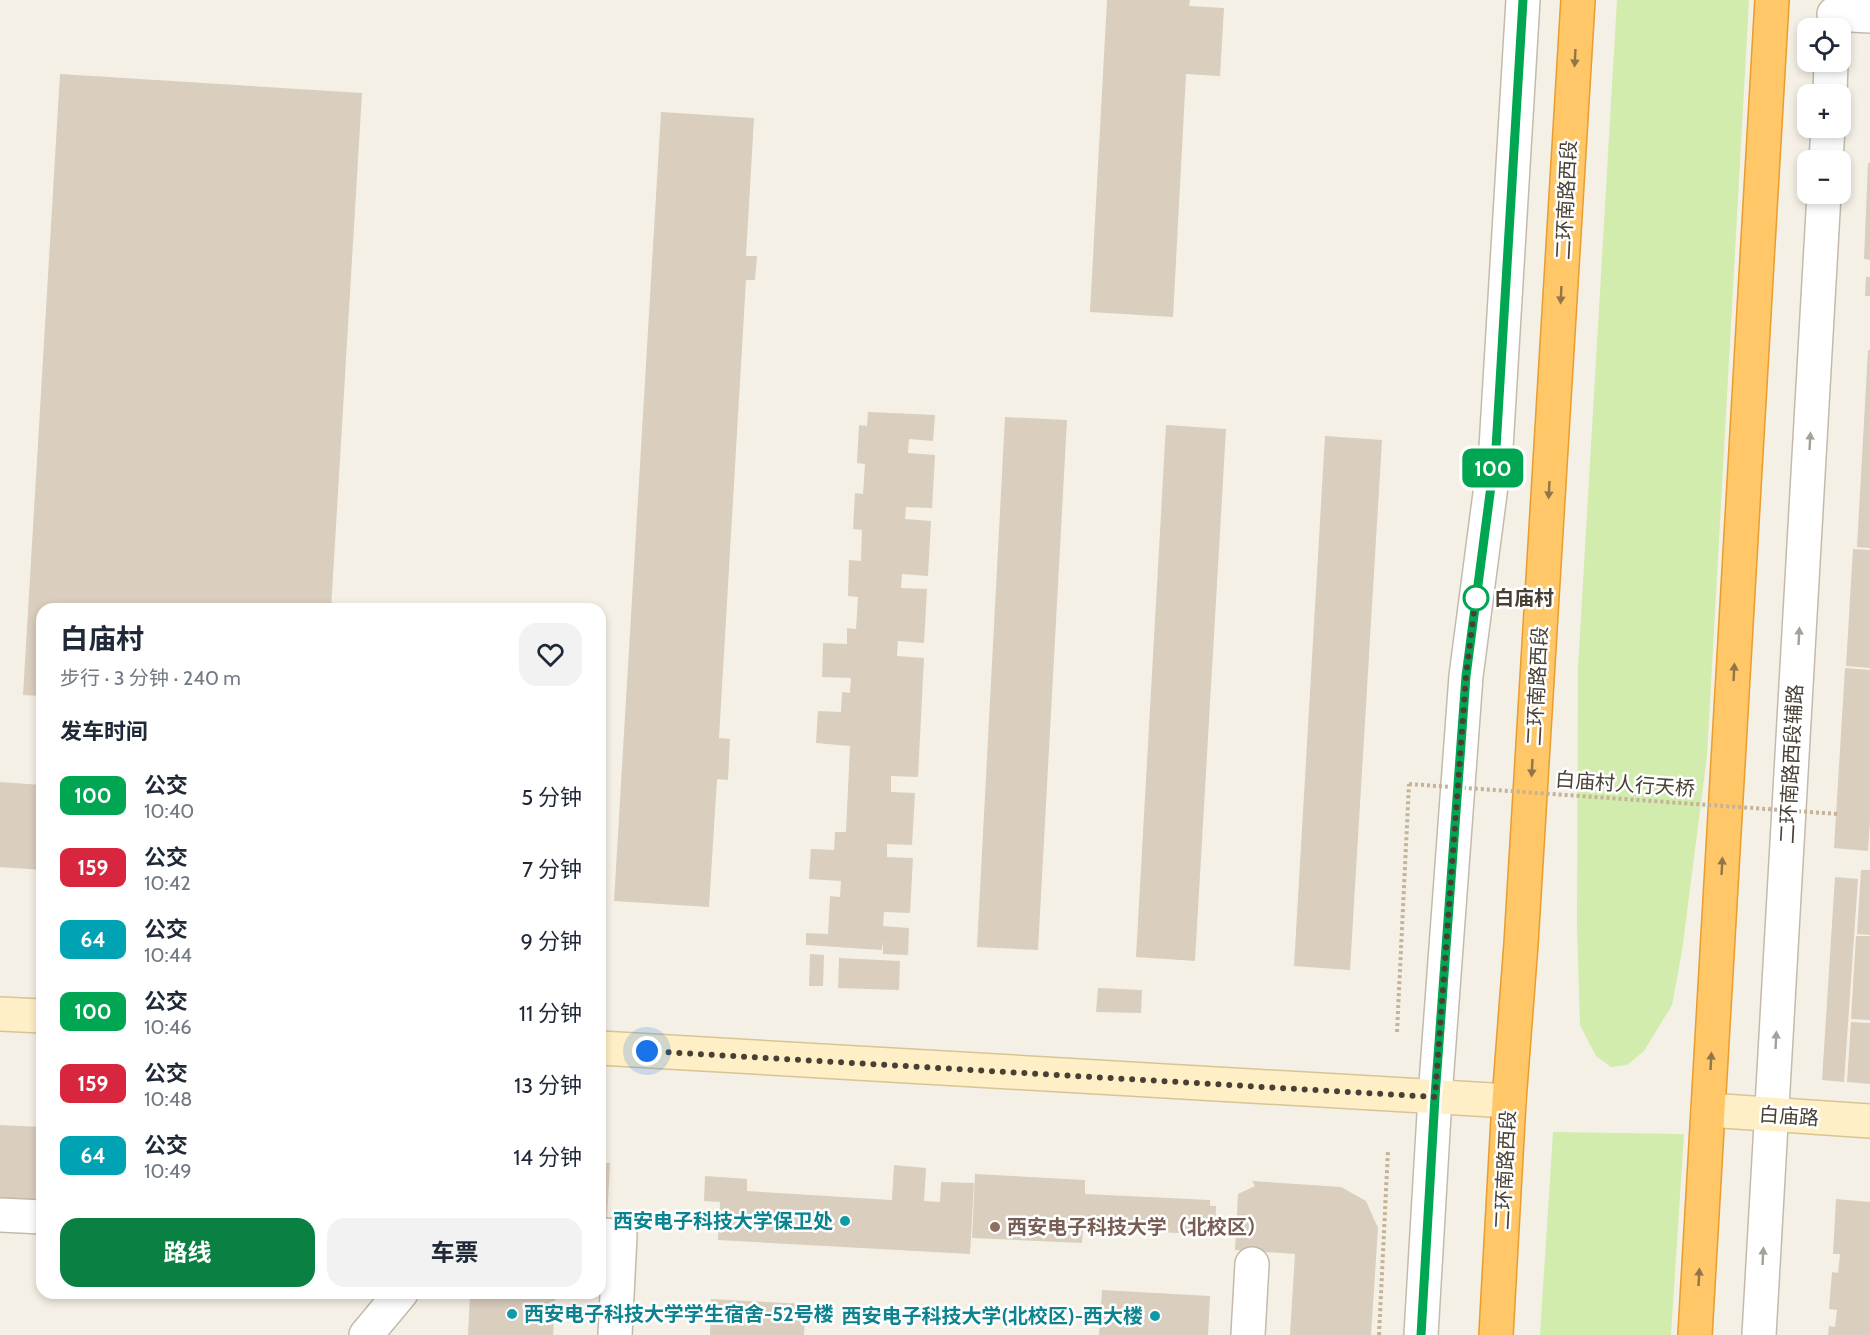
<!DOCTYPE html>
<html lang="zh">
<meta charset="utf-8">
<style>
:root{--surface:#fff;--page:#f2f2f3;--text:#1f2937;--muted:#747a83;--accent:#0b8043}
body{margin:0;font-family:Cabin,"Noto Sans SC",sans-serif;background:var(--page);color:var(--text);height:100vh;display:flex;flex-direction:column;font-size:22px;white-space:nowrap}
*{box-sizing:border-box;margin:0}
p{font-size:20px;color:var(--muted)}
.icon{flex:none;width:33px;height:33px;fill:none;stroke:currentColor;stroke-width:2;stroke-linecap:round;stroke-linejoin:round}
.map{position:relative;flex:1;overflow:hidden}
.details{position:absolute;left:36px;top:603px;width:570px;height:696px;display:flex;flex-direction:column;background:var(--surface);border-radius:18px;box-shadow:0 3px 9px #0003}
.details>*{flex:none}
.badge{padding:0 12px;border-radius:9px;font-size:21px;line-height:39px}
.tools{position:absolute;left:1797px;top:18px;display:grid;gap:12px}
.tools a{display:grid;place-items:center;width:54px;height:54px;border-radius:12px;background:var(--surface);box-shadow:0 3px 9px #0003;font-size:30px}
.you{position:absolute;width:30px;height:30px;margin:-15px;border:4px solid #fff;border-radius:50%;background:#1a73e8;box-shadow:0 0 0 9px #1a73e833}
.map>.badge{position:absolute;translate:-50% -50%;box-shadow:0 0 0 3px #fff}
h2{padding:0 24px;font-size:22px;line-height:54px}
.round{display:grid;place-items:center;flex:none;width:63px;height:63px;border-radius:18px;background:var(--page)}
.headline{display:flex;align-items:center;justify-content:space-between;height:102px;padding:0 24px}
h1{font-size:28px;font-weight:700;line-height:45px}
.primary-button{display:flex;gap:12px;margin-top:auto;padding:12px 24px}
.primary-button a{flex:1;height:69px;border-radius:18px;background:var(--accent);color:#fff;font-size:24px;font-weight:700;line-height:69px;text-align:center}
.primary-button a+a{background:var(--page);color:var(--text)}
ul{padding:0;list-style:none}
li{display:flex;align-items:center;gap:18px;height:72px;padding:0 24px}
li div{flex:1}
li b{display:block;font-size:22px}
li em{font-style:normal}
li .badge{min-width:66px;font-weight:700;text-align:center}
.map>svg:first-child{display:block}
.green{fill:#d1ecac}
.building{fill:#dacebe}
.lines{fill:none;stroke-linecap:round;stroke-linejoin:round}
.street-casing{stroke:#c4baab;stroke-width:36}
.secondary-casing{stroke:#d8c493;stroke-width:36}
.highway-casing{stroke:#e99d2c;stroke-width:36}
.path{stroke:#c4b398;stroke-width:4;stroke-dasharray:3 3;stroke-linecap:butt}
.street{stroke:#fff;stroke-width:33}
.secondary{stroke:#ffefc6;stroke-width:33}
.highway{stroke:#ffc767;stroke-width:33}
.path-bridge{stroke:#c4b398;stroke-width:4;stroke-dasharray:3 3;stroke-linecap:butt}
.oneway{fill:#917649}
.oneway2{fill:#a4a09a}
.line-casing{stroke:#fff;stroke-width:14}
.line{stroke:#00a651;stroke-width:9}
.walk{stroke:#484035;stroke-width:6;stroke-dasharray:0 10.8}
.stop-dot{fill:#fff;stroke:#00a651;stroke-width:3}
.culture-dot{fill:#0f9aa8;stroke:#fff;stroke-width:2}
.education-dot{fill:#8d6e63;stroke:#fff;stroke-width:2}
.labels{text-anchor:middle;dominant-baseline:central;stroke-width:5;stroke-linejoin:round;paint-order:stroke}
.street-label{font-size:20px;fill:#484035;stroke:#fff}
.stop-label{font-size:20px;font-weight:bold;fill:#484035;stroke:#fff;text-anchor:start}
.culture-label{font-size:20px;font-weight:bold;fill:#0d838f;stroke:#fff;text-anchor:end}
.education-label{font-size:20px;font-weight:bold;fill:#785e54;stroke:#fff;text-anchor:start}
</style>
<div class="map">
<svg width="1870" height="1335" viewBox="0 0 1870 1335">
<rect width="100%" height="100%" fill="#f5f0e6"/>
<!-- green -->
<g class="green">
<polygon points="1617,0 1749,0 1707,756 1682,951 1672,1005 1644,1051 1627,1065 1611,1067 1596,1056 1580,1025 1577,925 1578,668"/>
<polygon points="1553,1132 1684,1134 1671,1335 1540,1335"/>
</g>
<!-- building -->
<g class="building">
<polygon points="1107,0 1190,0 1189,6 1224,8 1220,76 1186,74 1173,317 1090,312"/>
<polygon points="60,74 362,93 331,609 42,609 42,696 23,695"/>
<polygon points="661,112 754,118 746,256 757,256 755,280 746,280 719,738 730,739 728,780 717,779 709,907 614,901"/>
<polygon points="1868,163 1870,163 1870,260 1864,259"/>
<polygon points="1866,277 1870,277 1870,296 1865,296"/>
<polygon points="1868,350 1870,350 1870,548 1857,547"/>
<polygon points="868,412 935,415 933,441 909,439 908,453 935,455 932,508 906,507 905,519 931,521 928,576 902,574 901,588 927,589 924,643 898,641 897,656 924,658 918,777 891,776 891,792 915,793 912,845 887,844 887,857 913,858 910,913 884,912 883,926 909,928 908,955 883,954 883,940 882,950 806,945 806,933 828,934 830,896 840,897 841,881 809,879 811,849 834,850 835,832 846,832 850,746 816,743 818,711 841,712 842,692 850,693 851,678 822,677 823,643 847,644 847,628 856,629 858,597 848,596 849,560 861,561 862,530 853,529 855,493 863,494 865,464 857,463 859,425 867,426"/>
<polygon points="1005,417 1067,420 1038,950 977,947"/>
<polygon points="1166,425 1226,429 1195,961 1136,957"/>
<polygon points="1325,436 1382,440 1350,970 1294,966"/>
<polygon points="1853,549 1870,550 1870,668 1846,666"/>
<polygon points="1845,668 1870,670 1870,821 1868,851 1834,848"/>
<polygon points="0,782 42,785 42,870 0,867"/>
<polygon points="1861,870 1870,870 1870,935 1857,934"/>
<polygon points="1835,877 1858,879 1844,1082 1822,1080"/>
<polygon points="1856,936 1870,936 1870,1020 1851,1019"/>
<polygon points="810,954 824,955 823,986 809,986"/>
<polygon points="839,958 900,961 899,990 838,988"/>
<polygon points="1098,988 1142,990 1141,1013 1096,1012"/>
<polygon points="1851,1022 1870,1023 1870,1084 1847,1082"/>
<polygon points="0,1125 42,1127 39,1207 0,1204"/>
<polygon points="600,1163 610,1163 606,1238 600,1238"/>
<polygon points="894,1165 926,1168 924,1201 940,1202 941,1182 974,1183 970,1254 718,1240 720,1202 704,1201 705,1176 747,1179 747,1191 892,1200"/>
<polygon points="975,1174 1085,1180 1085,1194 1210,1200 1210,1206 1216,1206 1215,1235 1083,1228 1082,1243 972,1238"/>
<polygon points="1252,1181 1341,1187 1366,1201 1378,1228 1371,1335 1290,1335 1295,1254 1235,1250 1238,1194 1255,1186"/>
<polygon points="1836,1199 1870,1202 1870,1335 1828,1335 1829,1326 1835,1327 1837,1310 1829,1309 1832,1272 1838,1273 1840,1254 1833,1254"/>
<polygon points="1102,1290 1210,1296 1208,1335 1099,1335"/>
<polygon points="470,1293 556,1293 553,1335 468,1335"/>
<polygon points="711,1299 806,1304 804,1335 710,1335"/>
</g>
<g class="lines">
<defs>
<g id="street">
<polyline points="1834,14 1870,16"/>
<polyline points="1830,94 1831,62"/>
<polyline points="1826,160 1828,128"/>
<polyline points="0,1215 42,1217"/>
<polyline points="600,1235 620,1236 615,1335"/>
<polyline points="366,1335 401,1293"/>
<polyline points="1248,1335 1252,1264"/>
<polyline points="1421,1335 1435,1097 1466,676 1496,448 1523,0"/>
<polyline points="1759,1335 1824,194"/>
</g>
<g id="secondary">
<polyline points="0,1014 42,1016"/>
<polyline points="600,1048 1509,1101"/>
<polyline points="1708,1110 1870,1121"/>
</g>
<g id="highway">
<polyline points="1496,1335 1509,1101 1521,944 1578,0"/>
<polyline points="1695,1335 1772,0"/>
</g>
</defs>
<!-- street casing -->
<use href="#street" class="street-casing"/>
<!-- secondary casing -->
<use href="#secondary" class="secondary-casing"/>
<!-- highway casing -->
<use href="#highway" class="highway-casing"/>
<!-- path -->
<g class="path">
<polyline points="1397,1032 1409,784"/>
<polyline points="1379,1335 1388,1150"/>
</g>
<!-- street -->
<use href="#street" class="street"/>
<!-- secondary -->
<use href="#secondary" class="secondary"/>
<!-- highway -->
<use href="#highway" class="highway"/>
<!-- path-bridge -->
<polyline class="path-bridge" points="1409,784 1838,814"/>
</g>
<!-- one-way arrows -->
<defs><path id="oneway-solid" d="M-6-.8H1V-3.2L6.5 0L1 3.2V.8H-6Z" transform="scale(1.5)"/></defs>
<g class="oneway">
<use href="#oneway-solid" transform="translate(1575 58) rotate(93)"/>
<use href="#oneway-solid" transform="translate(1561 295) rotate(93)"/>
<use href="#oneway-solid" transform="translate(1549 490) rotate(93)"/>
<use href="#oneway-solid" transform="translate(1734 672) rotate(-87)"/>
<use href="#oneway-solid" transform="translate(1532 768) rotate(93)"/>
<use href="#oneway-solid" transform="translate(1722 866) rotate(-87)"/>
<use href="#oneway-solid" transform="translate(1711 1061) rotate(-87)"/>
<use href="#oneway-solid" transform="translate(1699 1277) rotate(-87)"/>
</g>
<g class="oneway2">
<use href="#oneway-solid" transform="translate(1810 441) rotate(-87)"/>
<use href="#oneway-solid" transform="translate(1799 636) rotate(-87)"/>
<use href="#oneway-solid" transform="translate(1776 1040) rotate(-87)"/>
<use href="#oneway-solid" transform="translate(1763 1256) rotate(-87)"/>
</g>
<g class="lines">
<defs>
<polyline id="line" points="1421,1335 1435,1097 1466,676 1496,448 1523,0"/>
</defs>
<!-- line casing -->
<use href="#line" class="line-casing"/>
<!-- line -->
<use href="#line" class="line"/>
<!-- walk -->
<polyline class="walk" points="647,1051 1435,1097 1466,676 1477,587 1476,598"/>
</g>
<!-- markers -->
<circle class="stop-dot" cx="1476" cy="598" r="12"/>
<g class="culture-dot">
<circle cx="845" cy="1221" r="6"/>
<circle cx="512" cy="1314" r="6"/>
<circle cx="1155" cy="1316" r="6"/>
</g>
<circle class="education-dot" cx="995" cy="1227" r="6"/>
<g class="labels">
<!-- street labels -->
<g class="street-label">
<text transform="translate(1566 200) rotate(-87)">二环南路西段</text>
<text transform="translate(1537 686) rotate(-87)">二环南路西段</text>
<text transform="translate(1791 764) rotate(-87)">二环南路西段辅路</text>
<text transform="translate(1625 784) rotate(4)">白庙村人行天桥</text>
<text transform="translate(1789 1116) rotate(4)">白庙路</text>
<text transform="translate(1505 1170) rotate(-87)">二环南路西段</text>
</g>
<!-- stop labels -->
<g class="stop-label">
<text x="1494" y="598">白庙村</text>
</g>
<!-- culture labels -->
<g class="culture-label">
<text x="833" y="1221">西安电子科技大学保卫处</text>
<text x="524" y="1314" text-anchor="start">西安电子科技大学学生宿舍-52号楼</text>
<text x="1143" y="1316">西安电子科技大学(北校区)-西大楼</text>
</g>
<!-- education labels -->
<g class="education-label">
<text x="1007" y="1227">西安电子科技大学（北校区）</text>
</g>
</g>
</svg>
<div class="tools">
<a><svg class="icon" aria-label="locate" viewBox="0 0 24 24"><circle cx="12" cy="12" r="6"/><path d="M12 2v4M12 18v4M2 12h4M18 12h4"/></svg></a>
<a>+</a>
<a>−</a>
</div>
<div class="you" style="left:647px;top:1051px"></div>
<b class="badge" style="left:1493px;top:468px;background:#00a651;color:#fff">100</b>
<section class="details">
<div class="headline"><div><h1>白庙村</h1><p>步行 · 3 分钟 · 240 m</p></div><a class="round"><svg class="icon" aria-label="heart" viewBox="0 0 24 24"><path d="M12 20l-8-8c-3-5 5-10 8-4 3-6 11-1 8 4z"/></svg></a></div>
<h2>发车时间</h2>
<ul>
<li><span class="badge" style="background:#00a651;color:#fff">100</span><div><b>公交</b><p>10:40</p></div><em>5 分钟</em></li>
<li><span class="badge" style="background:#d7263d;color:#fff">159</span><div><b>公交</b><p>10:42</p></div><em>7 分钟</em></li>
<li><span class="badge" style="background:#00a3b4;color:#fff">64</span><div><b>公交</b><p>10:44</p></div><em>9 分钟</em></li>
<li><span class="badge" style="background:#00a651;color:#fff">100</span><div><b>公交</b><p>10:46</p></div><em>11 分钟</em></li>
<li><span class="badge" style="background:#d7263d;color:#fff">159</span><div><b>公交</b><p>10:48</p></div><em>13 分钟</em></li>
<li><span class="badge" style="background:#00a3b4;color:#fff">64</span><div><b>公交</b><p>10:49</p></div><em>14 分钟</em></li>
</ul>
<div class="primary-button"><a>路线</a><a>车票</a></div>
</section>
</div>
